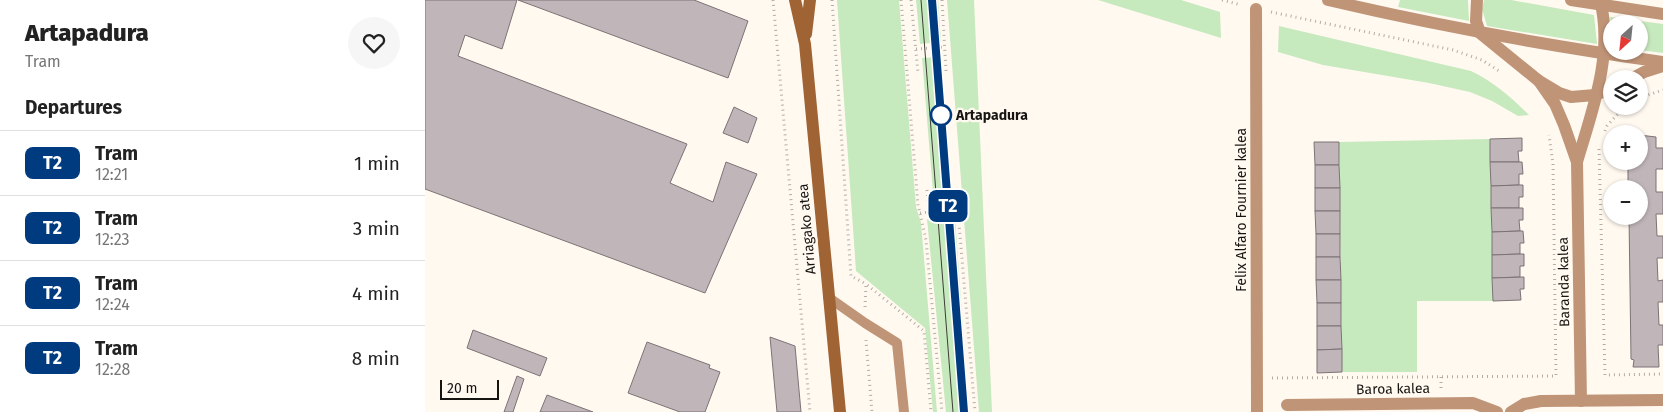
<!DOCTYPE html>
<meta charset="utf-8">
<style>
:root{--surface:#fff;--page:#f6f6f6;--text:#222;--muted:#767676;--line:#e0e0e0}
body{margin:0;font-family:"Fira Sans",sans-serif;background:var(--page);color:var(--text);height:100vh;display:flex;flex-direction:column;font-size:19px;white-space:nowrap}
*{box-sizing:border-box;margin:0}
p{font-size:16px;color:var(--muted)}
.icon{flex:none;width:28px;height:28px;fill:none;stroke:currentColor;stroke-width:2;stroke-linecap:round;stroke-linejoin:round}
.map{position:relative;flex:1;overflow:hidden}
.side{display:flex;flex-direction:column;background:var(--surface);width:425px}
.side>*{flex:none}
.badge{padding:0 10px;border-radius:8px;font-size:18px;line-height:32px}
.needle{width:32px;rotate:207deg}
.buttons{position:absolute;left:1178px;top:15px;display:grid;gap:10px}
.buttons a{display:grid;place-items:center;width:45px;height:45px;border-radius:50%;background:var(--surface);box-shadow:0 1px 4px #0004;font-size:25px}
.scale{position:absolute;left:15px;bottom:12px;width:59px;box-sizing:border-box;padding-left:5px;border:2px solid #171512;border-top:0;font-size:14px;line-height:18px;white-space:nowrap;color:#171512;-webkit-text-stroke:4px #fff9f0;paint-order:stroke}
.map>.badge{position:absolute;translate:-50% -50%;box-shadow:0 0 0 2px #fff}
h2{padding:0 25px;font-size:19px;line-height:45px}
.round{display:grid;place-items:center;flex:none;width:52px;height:52px;border-radius:26px;background:var(--page)}
.summary{display:flex;align-items:center;justify-content:space-between;height:85px;padding:0 25px}
h1{font-size:24px;font-weight:800;line-height:38px}
ul{padding:0;list-style:none}
li{display:flex;align-items:center;gap:15px;height:65px;padding:0 25px;border-top:1px solid var(--line)}
li div{flex:1}
li b{display:block;font-size:19px}
li em{font-style:normal}
li .badge{min-width:55px;font-weight:700;text-align:center}
main{display:flex;flex:1;min-height:0}
.map>svg:first-child{display:block}
.green{fill:#c7e9be}
.building{fill:#c0b6b9;stroke:#7c7376}
.lines{fill:none;stroke-linecap:round;stroke-linejoin:round}
.path{stroke:#b2ada6;stroke-width:3;stroke-dasharray:1 4;stroke-linecap:butt}
.lane{stroke:#c09477;stroke-width:10}
.street{stroke:#c09477;stroke-width:12}
.secondary{stroke:#a06334;stroke-width:12}
.tram{stroke:#3f3c38;stroke-width:1}
.line-casing{stroke:#fff;stroke-width:11}
.line{stroke:#003b80;stroke-width:8}
.stop-dot{fill:#fff;stroke:#003b80;stroke-width:2.5}
.labels{text-anchor:middle;dominant-baseline:central;stroke-width:4.5;stroke-linejoin:round;paint-order:stroke}
.stop-label{font-size:14px;font-weight:bold;fill:#171512;stroke:#fff9f0;text-anchor:start}
.street-label{font-size:14px;fill:#171512;stroke:#fff9f0}
</style>
<main>
<section class="side">
<div class="summary"><div><h1>Artapadura</h1><p>Tram</p></div><a class="round"><svg class="icon" aria-label="heart" viewBox="0 0 24 24"><path d="M12 20l-8-8c-3-5 5-10 8-4 3-6 11-1 8 4z"/></svg></a></div>
<h2>Departures</h2>
<ul>
<li><span class="badge" style="background:#003b80;color:#fff">T2</span><div><b>Tram</b><p>12:21</p></div><em>1 min</em></li>
<li><span class="badge" style="background:#003b80;color:#fff">T2</span><div><b>Tram</b><p>12:23</p></div><em>3 min</em></li>
<li><span class="badge" style="background:#003b80;color:#fff">T2</span><div><b>Tram</b><p>12:24</p></div><em>4 min</em></li>
<li><span class="badge" style="background:#003b80;color:#fff">T2</span><div><b>Tram</b><p>12:28</p></div><em>8 min</em></li>
</ul>
</section>
<div class="map">
<svg width="1238" height="412" viewBox="0 0 1238 412">
<rect width="100%" height="100%" fill="#fff9f0"/>
<!-- green -->
<g class="green">
<polygon points="412,0 474,0 491,207 496,223 512,412 508,412 500,328 431,271"/>
<polygon points="491,0 513,0 516,42 495,44"/>
<polygon points="522,0 549,0 567,412 554,412"/>
<polygon points="673,0 756,0 795,12 796,38"/>
<polygon points="975,0 1043,0 1044,21 973,7"/>
<polygon points="1059,0 1086,0 1169,15 1172,44 1062,26 1057,9"/>
<polygon points="1185,17 1238,24 1238,53 1214,50 1214,24 1186,24"/>
<path d="M 854,26 L 1046,71 C 1069,82 1086,97 1104,115 L 1093,116 L 1067,101 L 1045,92 L 1004,83 L 898,65 L 853,52 Z"/>
<polygon points="515,57 527,203 509,204 497,58"/>
<polygon points="1065,139 1068,301 992,301 992,372 917,372 914,142"/>
<polygon points="530,217 544,412 521,412 502,219"/>
</g>
<!-- building -->
<g class="building">
<polygon points="0,0 92,0 77,49 40,35 33,56 262,144 245,183 288,202 301,162 332,174 280,293 0,189"/>
<polygon points="93,0 269,0 323,21 303,78"/>
<polygon points="309,107 332,118 323,143 298,133"/>
<polygon points="1214,135 1231,137 1231,148 1238,148 1238,169 1231,169 1231,192 1238,192 1238,214 1231,214 1232,236 1238,236 1238,258 1232,258 1233,281 1238,280 1238,302 1233,302 1234,325 1238,325 1238,345 1233,345 1234,367 1208,367 1209,360 1206,359 1204,216 1214,216 1214,189 1203,189 1203,161 1214,161"/>
<polygon points="1097,138 1097,151 1093,151 1094,162 1065,162 1065,139"/>
<polygon points="889,142 914,142 914,165 890,165"/>
<polygon points="1065,162 1097,162 1098,174 1094,174 1094,185 1066,186"/>
<polygon points="890,165 914,165 915,188 890,188"/>
<polygon points="1094,185 1098,185 1098,197 1094,197 1094,208 1066,208 1066,186"/>
<rect x="890" y="188" width="25" height="23"/>
<polygon points="1066,208 1098,208 1098,220 1094,220 1095,231 1067,232"/>
<polygon points="890,211 915,211 915,234 891,234"/>
<polygon points="1095,231 1098,231 1099,243 1095,243 1095,254 1067,255 1067,232"/>
<rect x="891" y="234" width="24" height="23"/>
<polygon points="1095,254 1099,254 1099,266 1095,266 1095,277 1067,278 1067,255"/>
<polygon points="891,257 915,257 916,280 891,280"/>
<polygon points="1099,277 1099,289 1095,289 1096,300 1068,301 1067,278"/>
<polygon points="891,280 916,280 916,303 892,303"/>
<rect x="892" y="303" width="24" height="23"/>
<polygon points="892,326 916,326 917,349 892,350"/>
<polygon points="48,330 122,358 115,376 42,348"/>
<polygon points="345,337 370,346 376,412 352,412"/>
<polygon points="222,342 285,365 284,368 295,372 280,412 255,412 203,393"/>
<polygon points="917,349 917,372 892,373 892,350"/>
<polygon points="92,376 99,379 88,412 79,412"/>
<polygon points="122,395 168,412 115,412"/>
</g>
<g class="lines">
<!-- path -->
<g class="path">
<polyline points="348,0 385,412"/>
<polyline points="407,0 426,276 441,284"/>
<polyline points="476,0 493,205 501,240 517,412"/>
<polyline points="486,0 493,73"/>
<polyline points="517,0 521,71"/>
<polyline points="797,0 816,5"/>
<polyline points="846,12 1028,50 1057,60 1074,71"/>
<polyline points="491,49 520,47"/>
<polyline points="1214,98 1238,90"/>
<polyline points="1180,131 1182,126 1200,106"/>
<polyline points="1174,149 1180,375 1238,374"/>
<polyline points="531,188 550,412"/>
<polyline points="502,190 504,212"/>
<polyline points="495,213 533,209"/>
<polyline points="440,307 441,284 499,331 506,412"/>
<polyline points="441,340 447,412"/>
<polyline points="1016,377 1016,389"/>
<polyline points="847,378 1131,376 1128,164 1124,135"/>
</g>
<!-- lane -->
<polyline class="lane" points="403,297 440,323 472,343 479,412"/>
<!-- street -->
<g class="street">
<path d="M 903,0 C 1013,26 1125,46 1238,62"/>
<polyline points="1052,0 1051,21 1055,33 1114,81 1134,93 1146,97 1170,95 1186,89"/>
<polyline points="1146,0 1238,14"/>
<polyline points="831,9 832,412"/>
<polyline points="1206,79 1219,72 1238,66"/>
<polyline points="1114,81 1130,104 1139,125 1152,162 1156,401"/>
<path d="M 1152,162 C 1167,111 1189,54 1175,0"/>
<polyline points="862,405 1048,403 1072,412"/>
<polyline points="1086,412 1099,404 1116,401 1238,400"/>
</g>
<!-- secondary -->
<g class="secondary">
<polyline points="370,0 380,44 415,412"/>
<polyline points="381,34 385,0"/>
</g>
<!-- tram -->
<g class="tram">
<polyline points="496,0 528,412"/>
<polyline points="507,0 539,412"/>
</g>
</g>
<g class="lines">
<defs>
<polyline id="line" points="507,0 539,412"/>
</defs>
<!-- line casing -->
<use href="#line" class="line-casing"/>
<!-- line -->
<use href="#line" class="line"/>
</g>
<!-- markers -->
<circle class="stop-dot" cx="516" cy="115" r="10"/>
<g class="labels">
<!-- stop labels -->
<g class="stop-label">
<text x="531" y="115">Artapadura</text>
</g>
<!-- street labels -->
<g class="street-label">
<text transform="translate(816 210) rotate(-90)">Felix Alfaro Fournier kalea</text>
<text transform="translate(382 229) rotate(-95)">Arriagako atea</text>
<text transform="translate(1139 282) rotate(-91)">Baranda kalea</text>
<text transform="translate(968 389) rotate(-1)">Baroa kalea</text>
</g>
</g>
</svg>
<div class="buttons">
<a><svg class="needle" viewBox="-14 -14 28 28"><path d="M0-13l5 13h-10z" fill="#e53935"/><path d="M0 13l5-13h-10z" fill="#767676"/></svg></a>
<a><svg class="icon" aria-label="layers" viewBox="0 0 24 24"><path d="M12 4l9 5-9 5-9-5zM3 14l9 5 9-5"/></svg></a>
<a>+</a>
<a>−</a>
</div>
<div class="scale">20 m</div>
<b class="badge" style="left:523px;top:206px;background:#003b80;color:#fff">T2</b>
</div>
</main>
